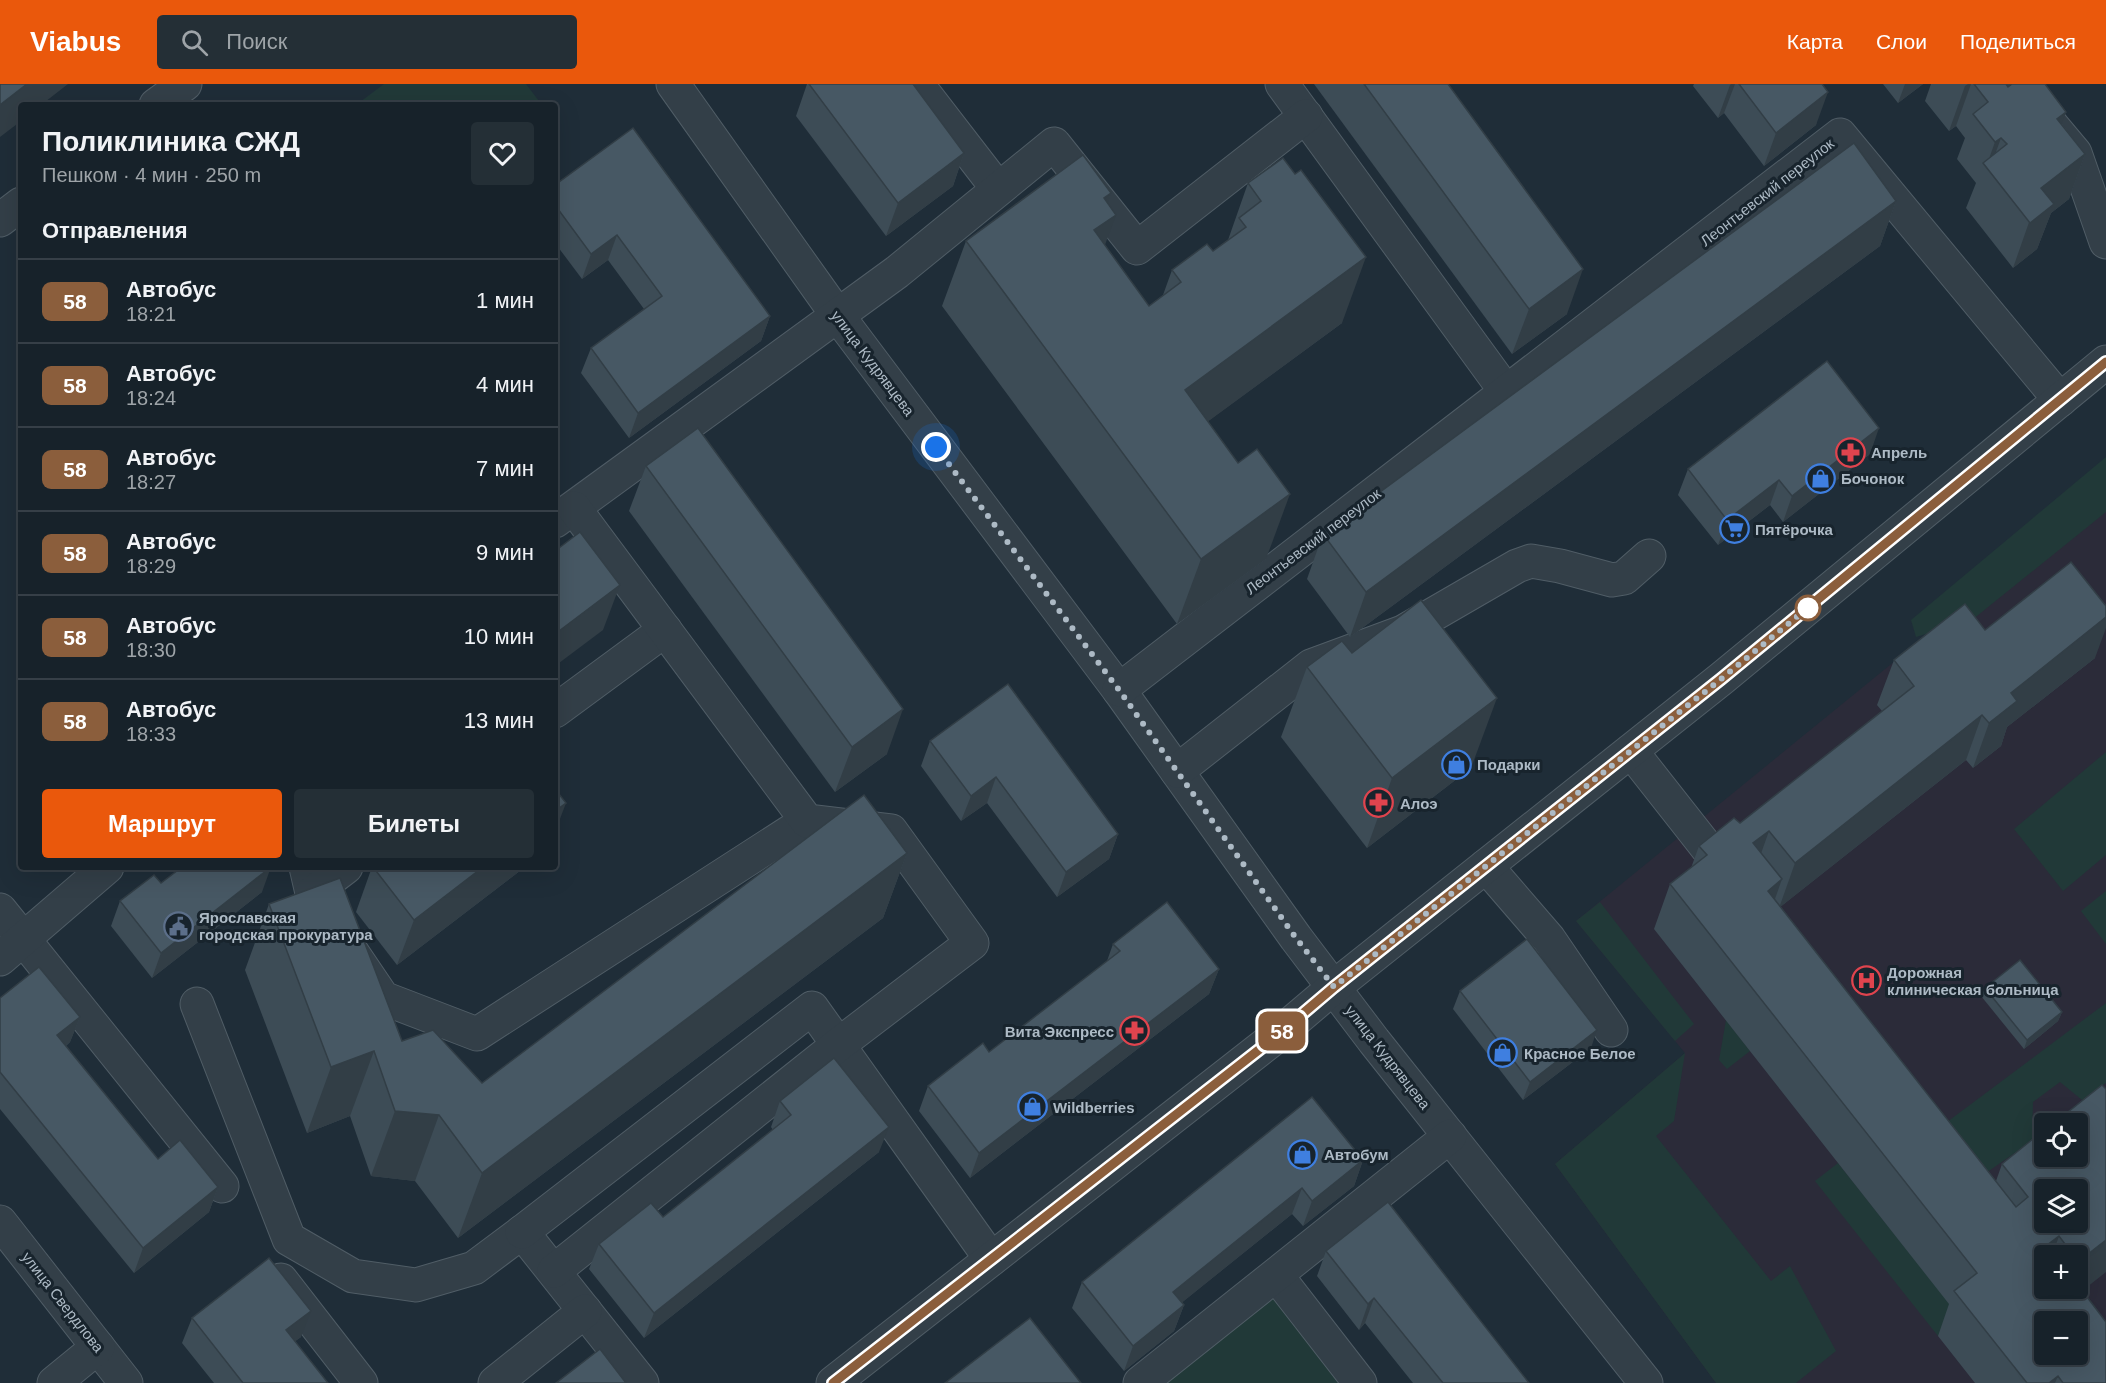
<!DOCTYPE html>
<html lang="ru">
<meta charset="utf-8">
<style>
:root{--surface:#17222a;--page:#242f36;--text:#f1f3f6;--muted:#9ea4a8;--line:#363f47;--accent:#ea580c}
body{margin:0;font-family:Helvetica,sans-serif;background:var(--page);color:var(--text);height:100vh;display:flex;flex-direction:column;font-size:22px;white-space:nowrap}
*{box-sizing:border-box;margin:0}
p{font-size:20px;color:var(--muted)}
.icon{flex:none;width:33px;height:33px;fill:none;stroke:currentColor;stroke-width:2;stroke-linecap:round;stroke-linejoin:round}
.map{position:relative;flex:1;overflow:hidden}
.details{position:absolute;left:18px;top:18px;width:540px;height:768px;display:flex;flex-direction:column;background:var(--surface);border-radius:6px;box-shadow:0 6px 24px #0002,0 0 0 2px var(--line)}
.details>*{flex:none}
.badge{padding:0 12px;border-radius:9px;font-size:21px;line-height:39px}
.controls{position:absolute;left:2034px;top:1029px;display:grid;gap:12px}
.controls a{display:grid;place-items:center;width:54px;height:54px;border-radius:6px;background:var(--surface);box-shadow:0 6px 24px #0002,0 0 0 2px var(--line);font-size:30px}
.you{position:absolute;width:30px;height:30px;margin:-15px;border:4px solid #fff;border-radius:50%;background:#1a73e8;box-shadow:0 0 0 9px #1a73e833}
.map>.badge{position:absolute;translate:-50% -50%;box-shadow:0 0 0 3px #fff}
h2{padding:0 24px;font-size:22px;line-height:54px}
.round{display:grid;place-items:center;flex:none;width:63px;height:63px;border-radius:6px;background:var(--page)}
.summary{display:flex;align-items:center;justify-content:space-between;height:102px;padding:0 24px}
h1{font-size:28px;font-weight:700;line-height:45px}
.action{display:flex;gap:12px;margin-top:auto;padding:12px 24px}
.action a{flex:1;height:69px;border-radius:6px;background:var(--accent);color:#fff;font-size:24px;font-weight:700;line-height:69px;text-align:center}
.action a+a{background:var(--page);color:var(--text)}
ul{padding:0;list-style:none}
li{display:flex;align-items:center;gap:18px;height:84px;padding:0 24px;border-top:2px solid var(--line)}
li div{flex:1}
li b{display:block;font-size:22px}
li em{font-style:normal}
li .badge{min-width:66px;font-weight:700;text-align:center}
header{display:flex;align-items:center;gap:36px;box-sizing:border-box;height:84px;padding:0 30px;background:var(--accent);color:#fff}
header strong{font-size:28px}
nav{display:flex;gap:33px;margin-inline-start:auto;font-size:21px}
.search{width:420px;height:54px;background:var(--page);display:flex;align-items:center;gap:15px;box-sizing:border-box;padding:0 21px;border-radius:6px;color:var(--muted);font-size:22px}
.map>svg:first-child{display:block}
.medical{fill:#2b2b39;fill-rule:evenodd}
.green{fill:#213938}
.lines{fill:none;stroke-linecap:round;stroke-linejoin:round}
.minor-casing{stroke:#505d66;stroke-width:35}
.minor{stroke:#333f48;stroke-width:33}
.wall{fill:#3d4c56;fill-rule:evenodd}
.shaded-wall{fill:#323e46}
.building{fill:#475864;stroke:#323e46;stroke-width:1.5;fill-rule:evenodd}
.line-casing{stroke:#fff;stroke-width:14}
.line{stroke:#8b5e3c;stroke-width:9}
.walk{stroke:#adbac5;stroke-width:6;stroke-dasharray:0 10.8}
.stop-dot{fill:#fff;stroke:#8b5e3c;stroke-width:3}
.labels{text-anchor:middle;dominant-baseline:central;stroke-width:6;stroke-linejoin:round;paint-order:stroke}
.street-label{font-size:15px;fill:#adbac5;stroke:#18242d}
.poi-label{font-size:15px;font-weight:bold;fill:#adbac5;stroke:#18242d;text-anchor:start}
</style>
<header>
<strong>Viabus</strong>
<div class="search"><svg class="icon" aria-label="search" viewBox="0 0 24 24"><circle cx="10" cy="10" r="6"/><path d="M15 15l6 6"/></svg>Поиск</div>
<nav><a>Карта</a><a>Слои</a><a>Поделиться</a></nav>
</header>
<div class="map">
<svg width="2106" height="1299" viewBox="0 0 2106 1299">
<rect width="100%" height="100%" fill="#1f2d38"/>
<!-- medical -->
<path class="medical" d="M 2106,405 L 2106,1299 L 1716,1299 L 1555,1080 L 1685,969 L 1576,837 ZM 2044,1040 L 2078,1040 L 2078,1072 L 2044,1072 ZM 2044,1106 L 2078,1106 L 2078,1138 L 2044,1138 ZM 2044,1172 L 2078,1172 L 2078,1204 L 2044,1204 ZM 2044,1238 L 2078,1238 L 2078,1270 L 2044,1270 Z"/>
<!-- green -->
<g class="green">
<polygon points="384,0 526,0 542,21 356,21"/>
<polygon points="2106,373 2106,428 1972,536 1916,553 1911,536"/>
<polygon points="2106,668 2106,771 2063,807 2014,745"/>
<polygon points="2106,807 2106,860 2081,827"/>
<polygon points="1600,818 1694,940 1675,957 1576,837"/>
<polygon points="2106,919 2106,999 2082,1016 2060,998 2033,1018 2032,1057 1983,1091 1943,1041"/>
<polygon points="1726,936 1750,967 1727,985 1719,976"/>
<polygon points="1685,969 1674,1037 1656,1052 1771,1197 1790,1182 1836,1267 1796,1299 1716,1299 1555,1080"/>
<polygon points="1838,1079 1961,1234 1938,1252 1815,1097"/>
<polygon points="1269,1208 1339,1299 1156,1299"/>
</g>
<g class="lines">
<defs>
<g id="minor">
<polyline points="673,0 838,232 1119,606 1296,854 1374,957 1646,1299"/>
<polyline points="917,0 998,105"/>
<polyline points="1282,0 1507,309"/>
<polyline points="2017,0 2075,69 2106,158"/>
<polyline points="156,21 185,0"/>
<polyline points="0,136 21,120"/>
<polyline points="555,437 897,188 1054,60 1137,164 1306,32"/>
<polyline points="1119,606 1840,51 2060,316"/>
<polyline points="555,627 665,546"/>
<polyline points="1631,667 1723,784"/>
<polyline points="1177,687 1311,582 1403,548 1517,482 1531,477 1560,482 1612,496 1624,494 1649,472"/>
<polyline points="1486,782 1549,855 1611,946"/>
<polyline points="306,783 312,809 383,914 477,950 807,737"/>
<polyline points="312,809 346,783"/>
<polyline points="0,826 222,1102"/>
<polyline points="0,875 107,783"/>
<polyline points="197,920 289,1155 353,1192 416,1201 474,1184 522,1148 642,1299"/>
<polyline points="0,1138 126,1299"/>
<polyline points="522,1148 812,924 991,1175"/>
<polyline points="554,1187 838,961 972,859 891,747 807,737 574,424"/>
<polyline points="1277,1192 1360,1299"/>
<polyline points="281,1196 361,1299"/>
<polyline points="54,1299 98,1263"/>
<polyline points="495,1299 585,1227"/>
<polyline points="833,1299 1274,954 1334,903 1721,595 2106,278"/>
<polyline points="1140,1299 1450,1052"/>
</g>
</defs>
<!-- minor casing -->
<use href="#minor" class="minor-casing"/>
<!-- minor -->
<use href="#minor" class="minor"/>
</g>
<!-- wall -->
<g class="wall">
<polygon points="807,0 913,0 964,69 953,102 886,152 796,32"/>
<polygon points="1314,0 1448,0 1567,230 1512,270"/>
<polygon points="1694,0 1822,0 1816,41 1764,82 1724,29 1718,34 1693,2"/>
<polygon points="1883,0 1923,0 1898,19"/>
<polygon points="1931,0 2007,0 2007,1 2008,3 2062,40 2085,70 2069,115 2051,129 2037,165 2013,184 1966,124 1976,99 1957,75 1965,54 1956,42 1949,47 1925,17"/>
<polygon points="1283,74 1342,239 1208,337 1266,475 1177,540 942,222 966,157 1111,109 1107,119 1105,161 1149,222 1163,211 1172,186 1213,167 1228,156 1248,99"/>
<polygon points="555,101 770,232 761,257 629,354 581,289 591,264 644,225 608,176 582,195 555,159"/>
<polygon points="1896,117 1880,162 1350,553 1307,495 1323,450"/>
<polygon points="1870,370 1783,438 1770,421 1718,461 1678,411 1688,385"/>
<polygon points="646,382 887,670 835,708 629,427"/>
<path d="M 1985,546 L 2095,574 L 2007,643 L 2001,662 L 1973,684 L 1966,676 L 1780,823 L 1996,1097 L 2002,1080 L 2102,1001 L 2082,1207 L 2106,1299 L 1975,1299 L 1938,1252 L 1949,1220 L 1654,845 L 1670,800 L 1691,784 L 1699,762 L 1740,739 L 1882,627 L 1877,621 L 1894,576 ZM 2044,1172 L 2078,1172 L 2078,1204 Z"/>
<polygon points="1352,569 1471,684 1367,764 1281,653 1307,583"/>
<polygon points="930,657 1118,750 1109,775 1057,813 987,719 961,737 921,682"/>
<polygon points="907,769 883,834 458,1154 415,1097 371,1092 350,1032 307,1049 245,886 269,820 402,957 482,999"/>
<polygon points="372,783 525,783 397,881 356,828"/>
<polygon points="161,799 262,808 152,894 111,842 120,817"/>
<polygon points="1113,860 1219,885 1209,910 970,1094 919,1027 928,1002 989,968 1107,877"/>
<polygon points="1985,904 2062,928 2058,937 2024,965 1981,912"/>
<polygon points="1460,907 1591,964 1523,1016 1453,925"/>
<polygon points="0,914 80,933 70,958 66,962 158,1075 218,1103 209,1128 134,1189 0,1025"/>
<polygon points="780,1017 879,1068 644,1254 589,1185 599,1160 663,1133 773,1046 771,1043"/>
<polygon points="1363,1076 1354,1102 1303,1142 1292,1130 1181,1219 1184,1221 1174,1247 1124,1287 1072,1224 1082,1198"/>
<polygon points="1326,1167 1529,1299 1413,1299 1365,1239 1359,1246 1317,1192"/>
<polygon points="192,1234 301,1253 295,1257 328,1299 214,1299 182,1259"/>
</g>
<!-- shaded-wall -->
<g class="shaded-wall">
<polygon points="27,0 68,0 41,21 21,21 21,37 0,53 0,21"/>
<polygon points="1731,0 1735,0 1724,29 1718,34 1730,1"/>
<polygon points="1905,0 1923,0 1898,19"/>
<polygon points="1968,0 1971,0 1956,42 1949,47 1965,2"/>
<polygon points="1828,8 1816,41 1764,82 1776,49"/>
<polygon points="2066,28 2050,73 2057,35"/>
<polygon points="2001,54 1989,87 1986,83 1995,58"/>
<polygon points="964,69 953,102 886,152 898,119"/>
<polygon points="2085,70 2069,115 2051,129 2037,165 2013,184 2041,104"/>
<polygon points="1111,109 1099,143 1116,131 1092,196 1070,212 1104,114"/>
<polygon points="1896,117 1880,162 1350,553 1366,508"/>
<polygon points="617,151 608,176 582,195 591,170"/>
<polygon points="1366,173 1342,239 1161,372 1185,306"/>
<polygon points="1583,185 1567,230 1512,270 1529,225"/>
<polygon points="770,232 761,257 629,354 638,329"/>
<polygon points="1879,344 1870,370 1783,438 1792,412"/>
<polygon points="1779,396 1770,421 1718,461 1727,436"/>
<polygon points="1290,410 1266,475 1177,540 1201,475"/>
<polygon points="620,501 603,546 555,582 555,550"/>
<polygon points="2106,533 2106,544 2095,574 2007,643 2001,662 1973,684 1989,639 2011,609"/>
<polygon points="1497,614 1471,684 1367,764 1392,694"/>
<polygon points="903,625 887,670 835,708 852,663"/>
<polygon points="1982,631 1966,676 1779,824 1795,779"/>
<polygon points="996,693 987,719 961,737 971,712"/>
<polygon points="566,719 555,748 555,727"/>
<polygon points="1769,747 1753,792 1753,759"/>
<polygon points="1118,750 1109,775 1057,813 1066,788"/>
<polygon points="907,769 883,834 458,1154 482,1089"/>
<polygon points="271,783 262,808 152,894 161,869"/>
<polygon points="483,783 525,783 397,881 414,836"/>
<polygon points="1782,795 1766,840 1768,807"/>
<polygon points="1219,885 1209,910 970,1094 979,1069"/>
<polygon points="2062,928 2058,937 2024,965 2027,956"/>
<polygon points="80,933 70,958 48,976 57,951"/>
<polygon points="1597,946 1591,964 1523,1016 1530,998"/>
<polygon points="374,967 350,1032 307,1049 331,983"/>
<polygon points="395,1027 439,1031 415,1097 371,1092"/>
<polygon points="889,1043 879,1068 644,1254 654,1229"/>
<polygon points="1363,1076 1354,1102 1303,1142 1312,1117"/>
<polygon points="218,1103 209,1128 134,1189 143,1164"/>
<polygon points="1302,1104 1292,1130 1164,1233 1173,1208"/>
<polygon points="2059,1152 2052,1172 2046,1162"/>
<polygon points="2106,1156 2106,1188 2063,1222 2078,1204 2078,1181 2079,1177"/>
<polygon points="1374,1214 1365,1239 1359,1246 1368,1220"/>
<polygon points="1184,1221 1174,1247 1124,1287 1133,1262"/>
<polygon points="311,1227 301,1253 277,1271 286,1246"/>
<polygon points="2058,1292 2055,1299 2049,1299"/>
</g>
<!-- building -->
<g class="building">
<polygon points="0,0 27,0 0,21"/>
<polygon points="809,0 913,0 964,69 898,119"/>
<polygon points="1364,0 1448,0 1583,185 1529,225"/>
<polygon points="1739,0 1822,0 1828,8 1776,49"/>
<polygon points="1974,0 2006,0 2008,3 2012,0 2045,0 2066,28 2057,35 2085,70 2041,104 2054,120 2030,139 1983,79 2007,60 2001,54 1995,58 1973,30 1988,18"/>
<polygon points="633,44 770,232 638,329 591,264 662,212 617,151 591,170 555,121 555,101"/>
<polygon points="1854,59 1896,117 1366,508 1323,450"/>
<polygon points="1083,71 1111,109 1104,114 1116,131 1094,146 1149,222 1181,198 1172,186 1207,160 1213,167 1246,143 1239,134 1261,117 1248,99 1283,74 1295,90 1301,86 1366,173 1185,306 1238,379 1257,365 1290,410 1201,475 966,157"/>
<polygon points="1827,277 1879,344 1792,412 1779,396 1727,436 1688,385"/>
<polygon points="698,344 903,625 852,663 646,382"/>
<polygon points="580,448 620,501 555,550 555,467"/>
<path d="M 2071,478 L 2106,522 L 2106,533 L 2011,609 L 2017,617 L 1989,639 L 1982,631 L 1795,779 L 1769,747 L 1753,759 L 1782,795 L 1768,807 L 2016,1123 L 2028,1113 L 2002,1080 L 2044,1046 L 2044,1072 L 2078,1072 L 2078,1040 L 2053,1040 L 2102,1001 L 2106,1005 L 2106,1156 L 2079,1177 L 2078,1175 L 2078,1172 L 2074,1172 L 2059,1152 L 2046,1162 L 2054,1172 L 2044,1172 L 2044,1204 L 2078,1204 L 2078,1201 L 2106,1238 L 2106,1299 L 2063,1299 L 2058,1292 L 2049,1299 L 2027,1299 L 1954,1207 L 1977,1189 L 1670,800 L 1707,771 L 1699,762 L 1734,734 L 1740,739 L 1914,602 L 1894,576 L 1965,520 L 1985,546 ZM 2044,1106 L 2078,1106 L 2078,1138 L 2044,1138 ZM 2044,1238 L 2078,1238 L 2078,1270 L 2044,1270 Z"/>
<polygon points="1421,516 1497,614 1392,694 1307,583 1342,557 1352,569"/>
<polygon points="1008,600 1118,750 1066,788 996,693 971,712 930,657"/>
<polygon points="555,705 566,719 555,727"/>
<polygon points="864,711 907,769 482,1089 439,1031 395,1027 374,967 331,983 269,820 340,794 402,957 433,946 482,999"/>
<polygon points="182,783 271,783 161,869 120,817 154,791 161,799"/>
<polygon points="373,783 483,783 414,836"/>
<polygon points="1167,818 1219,885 979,1069 928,1002 983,959 989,968 1120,867 1113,860"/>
<polygon points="1527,855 1597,946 1530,998 1460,907"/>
<polygon points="2020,876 2062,928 2027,956 1985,904"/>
<polygon points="39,883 80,933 57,951 158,1075 180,1056 218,1103 143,1164 0,988 0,914"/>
<polygon points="834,974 889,1043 654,1229 599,1160 651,1119 663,1133 791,1031 780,1017"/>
<polygon points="1312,1013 1363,1076 1312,1117 1302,1104 1173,1208 1184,1221 1133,1262 1082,1198"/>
<polygon points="1388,1118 1529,1299 1443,1299 1374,1214 1368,1220 1326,1167"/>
<polygon points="269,1174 311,1227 286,1246 328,1299 243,1299 192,1234"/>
<polygon points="1030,1234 1081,1299 945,1299"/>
<polygon points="600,1265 626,1299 556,1299"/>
</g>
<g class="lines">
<defs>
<polyline id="line" points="833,1299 1274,954 1334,903 1721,595 2106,278"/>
</defs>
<!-- line casing -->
<use href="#line" class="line-casing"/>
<!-- line -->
<use href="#line" class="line"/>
<!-- walk -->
<polyline class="walk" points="936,363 1119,606 1296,854 1334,903 1721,595 1810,522 1808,524"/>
</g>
<!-- icons -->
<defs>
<symbol id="pharmacy-ring" viewBox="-11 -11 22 22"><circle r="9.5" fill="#18242d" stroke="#e0444e" stroke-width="1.5"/><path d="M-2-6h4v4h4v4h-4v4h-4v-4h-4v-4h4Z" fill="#e0444e"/></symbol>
<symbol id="shop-ring" viewBox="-11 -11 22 22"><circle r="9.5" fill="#18242d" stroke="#3f7fe0" stroke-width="1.5"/><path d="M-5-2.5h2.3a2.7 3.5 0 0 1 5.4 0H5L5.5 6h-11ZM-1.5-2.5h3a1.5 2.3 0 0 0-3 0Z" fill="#3f7fe0"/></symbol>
<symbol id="supermarket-ring" viewBox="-11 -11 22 22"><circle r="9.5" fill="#18242d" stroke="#3f7fe0" stroke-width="1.5"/><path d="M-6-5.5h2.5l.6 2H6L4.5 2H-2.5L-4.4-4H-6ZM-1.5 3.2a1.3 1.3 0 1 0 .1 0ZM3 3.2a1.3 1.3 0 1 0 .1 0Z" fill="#3f7fe0"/></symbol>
<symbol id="civic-ring" viewBox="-11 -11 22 22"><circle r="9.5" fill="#18242d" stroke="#5c6f8a" stroke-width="1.5"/><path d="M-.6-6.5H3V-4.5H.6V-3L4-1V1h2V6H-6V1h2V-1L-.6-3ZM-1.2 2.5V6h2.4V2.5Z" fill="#5c6f8a"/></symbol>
<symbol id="hospital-ring" viewBox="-11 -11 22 22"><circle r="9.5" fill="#18242d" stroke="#e0444e" stroke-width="1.5"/><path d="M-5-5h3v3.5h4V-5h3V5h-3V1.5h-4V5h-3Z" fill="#e0444e"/></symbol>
</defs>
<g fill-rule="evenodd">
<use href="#pharmacy-ring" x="1834" y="352" width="33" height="33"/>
<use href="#shop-ring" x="1804" y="378" width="33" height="33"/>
<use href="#supermarket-ring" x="1718" y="428" width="33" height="33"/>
<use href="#shop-ring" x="1440" y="664" width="33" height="33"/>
<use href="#pharmacy-ring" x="1362" y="702" width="33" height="33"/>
<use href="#civic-ring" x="162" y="826" width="33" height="33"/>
<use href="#hospital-ring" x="1850" y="880" width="33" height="33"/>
<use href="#pharmacy-ring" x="1118" y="930" width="33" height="33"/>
<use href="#shop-ring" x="1486" y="952" width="33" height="33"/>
<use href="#shop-ring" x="1016" y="1006" width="33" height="33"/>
<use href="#shop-ring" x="1286" y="1054" width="33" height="33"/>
</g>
<!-- markers -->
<circle class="stop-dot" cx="1808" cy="524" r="12"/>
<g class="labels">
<!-- street labels -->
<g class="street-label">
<text transform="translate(1767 108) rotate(-38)">Леонтьевский переулок</text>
<text transform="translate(873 279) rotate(53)">улица Кудрявцева</text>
<text transform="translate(1313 457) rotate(-37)">Леонтьевский переулок</text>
<text transform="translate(1388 973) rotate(52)">улица Кудрявцева</text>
<text transform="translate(63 1218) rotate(52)">улица Свердлова</text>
</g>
<!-- poi labels -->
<g class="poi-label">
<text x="1871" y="368">Апрель</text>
<text x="1841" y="394">Бочонок</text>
<text x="1755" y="445">Пятёрочка</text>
<text x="1477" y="680">Подарки</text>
<text x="1400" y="719">Алоэ</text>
<text x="199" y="833">Ярославская<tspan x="199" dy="17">городская прокуратура</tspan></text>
<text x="1887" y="888">Дорожная<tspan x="1887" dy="17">клиническая больница</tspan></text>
<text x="1114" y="947" text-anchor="end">Вита Экспресс</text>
<text x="1524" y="969">Красное Белое</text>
<text x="1053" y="1023">Wildberries</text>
<text x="1324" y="1070">Автобум</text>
</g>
</g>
</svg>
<div class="controls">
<a><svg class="icon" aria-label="locate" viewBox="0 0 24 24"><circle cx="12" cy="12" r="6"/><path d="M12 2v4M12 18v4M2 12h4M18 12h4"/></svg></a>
<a><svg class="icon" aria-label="layers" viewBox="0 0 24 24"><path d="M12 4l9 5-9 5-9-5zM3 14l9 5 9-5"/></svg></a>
<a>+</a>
<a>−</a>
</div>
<div class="you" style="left:936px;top:363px"></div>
<b class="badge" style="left:1282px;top:947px;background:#8b5e3c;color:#fff">58</b>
<section class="details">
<div class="summary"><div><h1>Поликлиника СЖД</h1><p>Пешком · 4 мин · 250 m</p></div><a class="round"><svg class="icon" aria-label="heart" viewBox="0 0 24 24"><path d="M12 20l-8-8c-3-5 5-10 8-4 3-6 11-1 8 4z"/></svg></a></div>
<h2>Отправления</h2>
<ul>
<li><span class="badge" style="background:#8b5e3c;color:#fff">58</span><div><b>Автобус</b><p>18:21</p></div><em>1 мин</em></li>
<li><span class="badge" style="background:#8b5e3c;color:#fff">58</span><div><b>Автобус</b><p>18:24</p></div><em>4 мин</em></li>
<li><span class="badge" style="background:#8b5e3c;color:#fff">58</span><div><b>Автобус</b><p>18:27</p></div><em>7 мин</em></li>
<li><span class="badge" style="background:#8b5e3c;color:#fff">58</span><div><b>Автобус</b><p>18:29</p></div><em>9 мин</em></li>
<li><span class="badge" style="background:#8b5e3c;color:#fff">58</span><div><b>Автобус</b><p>18:30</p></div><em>10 мин</em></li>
<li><span class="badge" style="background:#8b5e3c;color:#fff">58</span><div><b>Автобус</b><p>18:33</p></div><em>13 мин</em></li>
</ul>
<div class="action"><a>Маршрут</a><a>Билеты</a></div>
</section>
</div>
